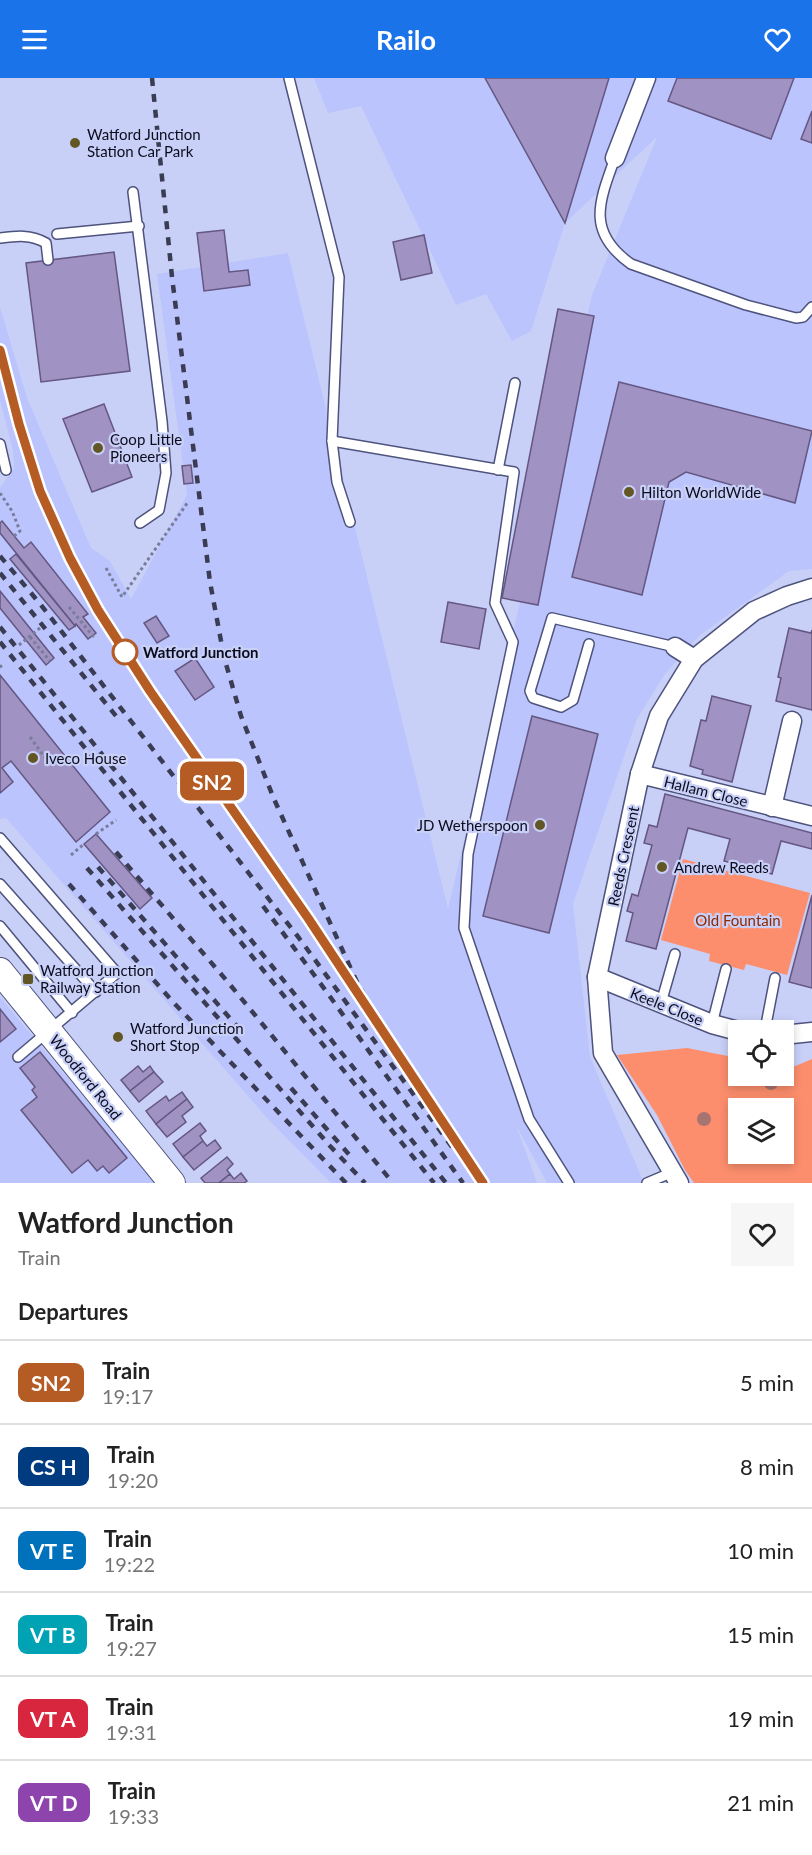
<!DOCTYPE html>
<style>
:root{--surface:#fff;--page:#f6f6f6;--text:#222;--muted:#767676;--line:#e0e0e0;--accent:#1a73e8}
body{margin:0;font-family:Lato,sans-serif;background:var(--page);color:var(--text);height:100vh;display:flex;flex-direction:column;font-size:22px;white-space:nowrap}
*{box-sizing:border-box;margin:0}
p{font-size:20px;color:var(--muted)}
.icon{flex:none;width:33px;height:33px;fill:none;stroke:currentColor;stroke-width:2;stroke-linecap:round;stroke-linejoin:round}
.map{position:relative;height:1105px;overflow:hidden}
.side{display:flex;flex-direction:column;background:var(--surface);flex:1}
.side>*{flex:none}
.badge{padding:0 12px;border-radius:9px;font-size:21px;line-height:39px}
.fabs{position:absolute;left:728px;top:942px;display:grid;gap:12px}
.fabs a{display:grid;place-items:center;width:66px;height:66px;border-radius:0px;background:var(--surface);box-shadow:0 3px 9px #0003;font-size:30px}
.map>.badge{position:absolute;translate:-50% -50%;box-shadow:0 0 0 3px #fff}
h2{padding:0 18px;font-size:22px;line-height:54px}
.round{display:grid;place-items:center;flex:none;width:63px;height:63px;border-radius:0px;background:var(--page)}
.headline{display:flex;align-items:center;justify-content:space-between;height:102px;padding:0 18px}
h1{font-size:28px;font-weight:700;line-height:45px}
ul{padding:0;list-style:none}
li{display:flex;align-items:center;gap:18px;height:84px;padding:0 18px;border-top:2px solid var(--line)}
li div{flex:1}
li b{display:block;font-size:22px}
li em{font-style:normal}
li .badge{min-width:66px;font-weight:700;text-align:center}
header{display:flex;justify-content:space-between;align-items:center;height:78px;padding:0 18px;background:var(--accent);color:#fff;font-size:27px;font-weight:700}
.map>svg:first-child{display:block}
.built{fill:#bbc4fc}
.green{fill:#fc8e6d;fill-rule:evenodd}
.building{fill:#a092c2;stroke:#645782;stroke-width:1.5}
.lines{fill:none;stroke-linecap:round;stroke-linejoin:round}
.lane-casing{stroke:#4d537d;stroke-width:12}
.street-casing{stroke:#4d537d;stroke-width:21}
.secondary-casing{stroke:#4d537d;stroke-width:28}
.path{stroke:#797d9b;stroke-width:3;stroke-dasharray:3 3;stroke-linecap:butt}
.lane{stroke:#fff;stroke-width:9}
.street{stroke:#fff;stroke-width:18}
.secondary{stroke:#fff;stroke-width:26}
.rail{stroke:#3a3c53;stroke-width:4.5;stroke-dasharray:8 8;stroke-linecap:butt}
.tree{fill:#a87470}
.line-casing{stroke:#fff;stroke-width:14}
.line{stroke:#b55b24;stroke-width:9}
.poi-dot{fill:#625724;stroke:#c9d0f8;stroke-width:2}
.stop-dot{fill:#fff;stroke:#b55b24;stroke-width:3}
.labels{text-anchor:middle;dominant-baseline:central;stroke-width:4.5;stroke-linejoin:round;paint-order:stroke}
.poi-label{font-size:15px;fill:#0b0c1d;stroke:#c9d0f8;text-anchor:start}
.stop-label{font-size:15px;font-weight:bold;fill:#0b0c1d;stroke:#c9d0f8;text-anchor:start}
.street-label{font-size:15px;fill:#0b0c1d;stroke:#c9d0f8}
.park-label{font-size:15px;fill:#8d2801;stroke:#c9d0f8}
</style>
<header><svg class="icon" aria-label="menu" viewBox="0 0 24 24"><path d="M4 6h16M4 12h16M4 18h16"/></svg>Railo<svg class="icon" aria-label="heart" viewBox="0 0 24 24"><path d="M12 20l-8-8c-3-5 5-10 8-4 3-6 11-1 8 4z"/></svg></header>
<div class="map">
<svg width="812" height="1105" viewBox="0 0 812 1105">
<rect width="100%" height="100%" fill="#c9d0f8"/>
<!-- built -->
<g class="built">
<polygon points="314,0 812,0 812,491 789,493 699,558 665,596 637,641 573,826 590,979 644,1105 547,1105 516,1047 537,1105 331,1105 267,1040 6,740 0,741 0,410 14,390 13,373 0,322 0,229 27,320 91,470 110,483 131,521 187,417 157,196 288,175 448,831 592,217 657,59 565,145 531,253 512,263 486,216 456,227 361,28 328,35"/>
<polygon points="0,919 155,1105 0,1105"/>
</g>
<!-- green -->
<g class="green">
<polygon points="683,781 810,815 787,897 746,886 744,892 709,883 710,876 661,862"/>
<path d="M 687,970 L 738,980 L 738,998 L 783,998 L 783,987 L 793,989 L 812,981 L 812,1105 L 694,1105 L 685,1092 L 657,1037 L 617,977 ZM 738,1030 L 783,1030 L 783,1076 L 738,1076 Z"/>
</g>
<!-- building -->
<g class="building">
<polygon points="485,0 609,0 565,145"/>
<polygon points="677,0 794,0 771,61 668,23"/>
<polygon points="812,33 812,65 801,61"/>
<polygon points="224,152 229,194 248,192 250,207 204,213 197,155"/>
<polygon points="424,157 432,195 401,202 393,164"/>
<polygon points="114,174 130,293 41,304 26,185"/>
<polygon points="558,231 594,238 538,527 502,520"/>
<polygon points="619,304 812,353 795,425 686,394 669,404 642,517 572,499"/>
<polygon points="104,326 132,399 92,414 63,341"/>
<polygon points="191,387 193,405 184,406 182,388"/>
<polygon points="2,443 24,470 31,464 88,536 83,539 96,555 88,561 76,546 75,548 0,455 0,445"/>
<polygon points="16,476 75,548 69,552 10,481"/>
<polygon points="0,513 54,580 46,587 0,530"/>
<polygon points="448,524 486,531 479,571 441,564"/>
<polygon points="156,538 169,558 157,565 144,545"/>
<polygon points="789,550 811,555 812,552 812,632 776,623 781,600 778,599"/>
<polygon points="195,580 214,609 195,622 175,593"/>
<polygon points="0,597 110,734 76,764 11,683 2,690 13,704 0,715"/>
<polygon points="712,618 751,628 732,704 702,696 703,692 690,688 701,642 706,643"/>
<polygon points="532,638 598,656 549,855 483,838"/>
<polygon points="665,716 812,755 812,771 781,763 772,796 724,783 730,761 688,750 656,871 626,863 633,835 627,833 632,816 638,818 652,767 644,765 649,747 657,749"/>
<polygon points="96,756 152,820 140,831 84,766"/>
<polygon points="812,817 812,910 789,904"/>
<polygon points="0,931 16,951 0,964"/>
<polygon points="40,974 127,1080 109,1095 103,1088 97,1093 88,1082 72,1095 21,1032 37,1019 32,1012 35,1009 20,990"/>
<polygon points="138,988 143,994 150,988 154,994 130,1013 121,1002"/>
<polygon points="154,994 163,1004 139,1024 130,1013"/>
<polygon points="182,1014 187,1021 156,1046 146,1033 166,1018 169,1023"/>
<polygon points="187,1021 193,1029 182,1038 186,1044 167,1059 156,1046"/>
<polygon points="200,1045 206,1053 200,1058 203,1063 183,1079 173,1066"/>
<polygon points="215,1062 221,1070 194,1092 183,1079 203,1063 207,1068"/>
<polygon points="227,1079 233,1086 227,1092 230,1096 219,1105 205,1105 201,1100"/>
<polygon points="241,1095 247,1103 244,1105 219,1105 230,1096 234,1101"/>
</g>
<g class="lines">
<defs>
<g id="lane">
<polyline points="289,0 339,199 332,363 337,404 350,444"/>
<path d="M 615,80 C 599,124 586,154 631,186 L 746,227 L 796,240 L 803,239 L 812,229"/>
<polyline points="133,114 162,343 166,395 159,432 140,445"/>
<polyline points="57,156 139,148"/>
<path d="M 0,160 C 16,158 31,156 46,165 L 48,182"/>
<polyline points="332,363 514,394 495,525 513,564 468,776 464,850 529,1041 569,1105"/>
<polyline points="0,366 6,392"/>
<polyline points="498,392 515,305"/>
<polyline points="589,566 573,622 561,629 533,620 530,613 552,540 675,569"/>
<polyline points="0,760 117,895 18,979"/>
<polyline points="0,806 96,914"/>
<polyline points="0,848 72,935"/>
<polyline points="661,925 675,876"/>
<polyline points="712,946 726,891"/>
<polyline points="765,952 775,900"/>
<polyline points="647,1105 673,1094"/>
</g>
<g id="street">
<polyline points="615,80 646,0"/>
<polyline points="675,569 694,581"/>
<polyline points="640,696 812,738"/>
<polyline points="772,729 792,643"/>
<polyline points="597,899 712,946 738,953"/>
<polyline points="783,957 812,954"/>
<polyline points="679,1105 603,975 597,899 640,696 659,638 694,581 754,533 787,518 812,510"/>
</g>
<polyline id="secondary" points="0,893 172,1105"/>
</defs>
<!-- lane casing -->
<use href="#lane" class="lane-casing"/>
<!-- street casing -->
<use href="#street" class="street-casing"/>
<!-- secondary casing -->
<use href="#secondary" class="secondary-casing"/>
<!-- path -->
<g class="path">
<polyline points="0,415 12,433 20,453 14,458"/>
<polyline points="106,490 122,519 188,424"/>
<polyline points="69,529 93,558 92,556"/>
<polyline points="30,559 50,583"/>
<polyline points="19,567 40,550"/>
<polyline points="0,587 2,590"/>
<polyline points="30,659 51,688 64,677"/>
<polyline points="96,756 116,742"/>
<polyline points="71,777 84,766"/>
</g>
<!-- lane -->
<use href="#lane" class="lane"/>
<!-- street -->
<use href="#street" class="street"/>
<!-- secondary -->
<use href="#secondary" class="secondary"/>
<!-- rail -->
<g class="rail">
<polyline points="152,0 172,199 210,504 224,579 241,638 274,721 356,902 386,957 403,983"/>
<path d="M 0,273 C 17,344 37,413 69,480 C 99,541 139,597 178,653 C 234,735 291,815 346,897"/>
<polyline points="0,478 41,527 299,860 452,1069"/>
<polyline points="0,495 116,638"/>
<polyline points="0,549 446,1105"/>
<polyline points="0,564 434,1105"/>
<polyline points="116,774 227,903 393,1105"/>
<polyline points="98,789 242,954"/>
<polyline points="87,790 330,1068 365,1105"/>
<polyline points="69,806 174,925 346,1105"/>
<polyline points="263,828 326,913 463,1105"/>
<polyline points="399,977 483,1105"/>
<polyline points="291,1010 352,1080"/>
</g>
</g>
<!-- trees -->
<g class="tree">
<circle cx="771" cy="1005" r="7"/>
<circle cx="704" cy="1041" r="7"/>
</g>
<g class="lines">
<defs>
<polyline id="line" points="0,272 19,346 40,413 70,480 98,532 150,613 308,840 483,1105"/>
</defs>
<!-- line casing -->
<use href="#line" class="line-casing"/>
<!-- line -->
<use href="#line" class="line"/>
</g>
<!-- markers -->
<g class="poi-dot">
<circle cx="75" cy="65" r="6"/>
<circle cx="98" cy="370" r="6"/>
<circle cx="629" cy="414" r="6"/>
<circle cx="33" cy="680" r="6"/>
<circle cx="540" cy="747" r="6"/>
<circle cx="662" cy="789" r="6"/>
<rect x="22" y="895" width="12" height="12" rx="3"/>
<circle cx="118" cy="959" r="6"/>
</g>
<circle class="stop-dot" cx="125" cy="574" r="12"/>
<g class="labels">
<!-- poi labels -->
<g class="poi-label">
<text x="87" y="56">Watford Junction<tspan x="87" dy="17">Station Car Park</tspan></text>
<text x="110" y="361">Coop Little<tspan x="110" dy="17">Pioneers</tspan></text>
<text x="641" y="414">Hilton WorldWide</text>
<text x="45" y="680">Iveco House</text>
<text x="528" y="747" text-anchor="end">JD Wetherspoon</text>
<text x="674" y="789">Andrew Reeds</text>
<text x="40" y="892">Watford Junction<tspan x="40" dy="17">Railway Station</tspan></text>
<text x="130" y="950">Watford Junction<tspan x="130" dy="17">Short Stop</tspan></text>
</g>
<!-- stop labels -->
<g class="stop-label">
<text x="143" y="574">Watford Junction</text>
</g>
<!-- street labels -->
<g class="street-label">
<text transform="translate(706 713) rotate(14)">Hallam Close</text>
<text transform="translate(623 778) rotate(-78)">Reeds Crescent</text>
<text transform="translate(667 928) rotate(22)">Keele Close</text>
<text transform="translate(86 999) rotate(51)">Woodford Road</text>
</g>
<!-- park labels -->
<g class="park-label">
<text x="738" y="842">Old Fountain</text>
</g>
</g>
</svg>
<div class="fabs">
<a><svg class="icon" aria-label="locate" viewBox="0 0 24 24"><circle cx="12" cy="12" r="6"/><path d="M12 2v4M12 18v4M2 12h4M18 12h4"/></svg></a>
<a><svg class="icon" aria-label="layers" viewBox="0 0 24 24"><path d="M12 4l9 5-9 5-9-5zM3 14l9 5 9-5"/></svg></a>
</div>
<b class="badge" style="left:212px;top:703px;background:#b55b24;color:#fff">SN2</b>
</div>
<section class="side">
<div class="headline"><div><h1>Watford Junction</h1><p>Train</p></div><a class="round"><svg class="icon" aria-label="heart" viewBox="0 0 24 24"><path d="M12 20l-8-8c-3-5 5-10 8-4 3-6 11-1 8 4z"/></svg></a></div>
<h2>Departures</h2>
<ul>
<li><span class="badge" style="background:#b55b24;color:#fff">SN2</span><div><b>Train</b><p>19:17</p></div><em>5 min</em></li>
<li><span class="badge" style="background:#003b80;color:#fff">CS H</span><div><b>Train</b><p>19:20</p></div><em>8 min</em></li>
<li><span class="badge" style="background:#0072bc;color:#fff">VT E</span><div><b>Train</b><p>19:22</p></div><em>10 min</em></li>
<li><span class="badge" style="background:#00a3b4;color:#fff">VT B</span><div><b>Train</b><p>19:27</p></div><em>15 min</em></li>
<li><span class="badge" style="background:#d7263d;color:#fff">VT A</span><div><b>Train</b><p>19:31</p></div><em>19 min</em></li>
<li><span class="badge" style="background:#8e44ad;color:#fff">VT D</span><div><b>Train</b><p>19:33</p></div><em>21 min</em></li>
</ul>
</section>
